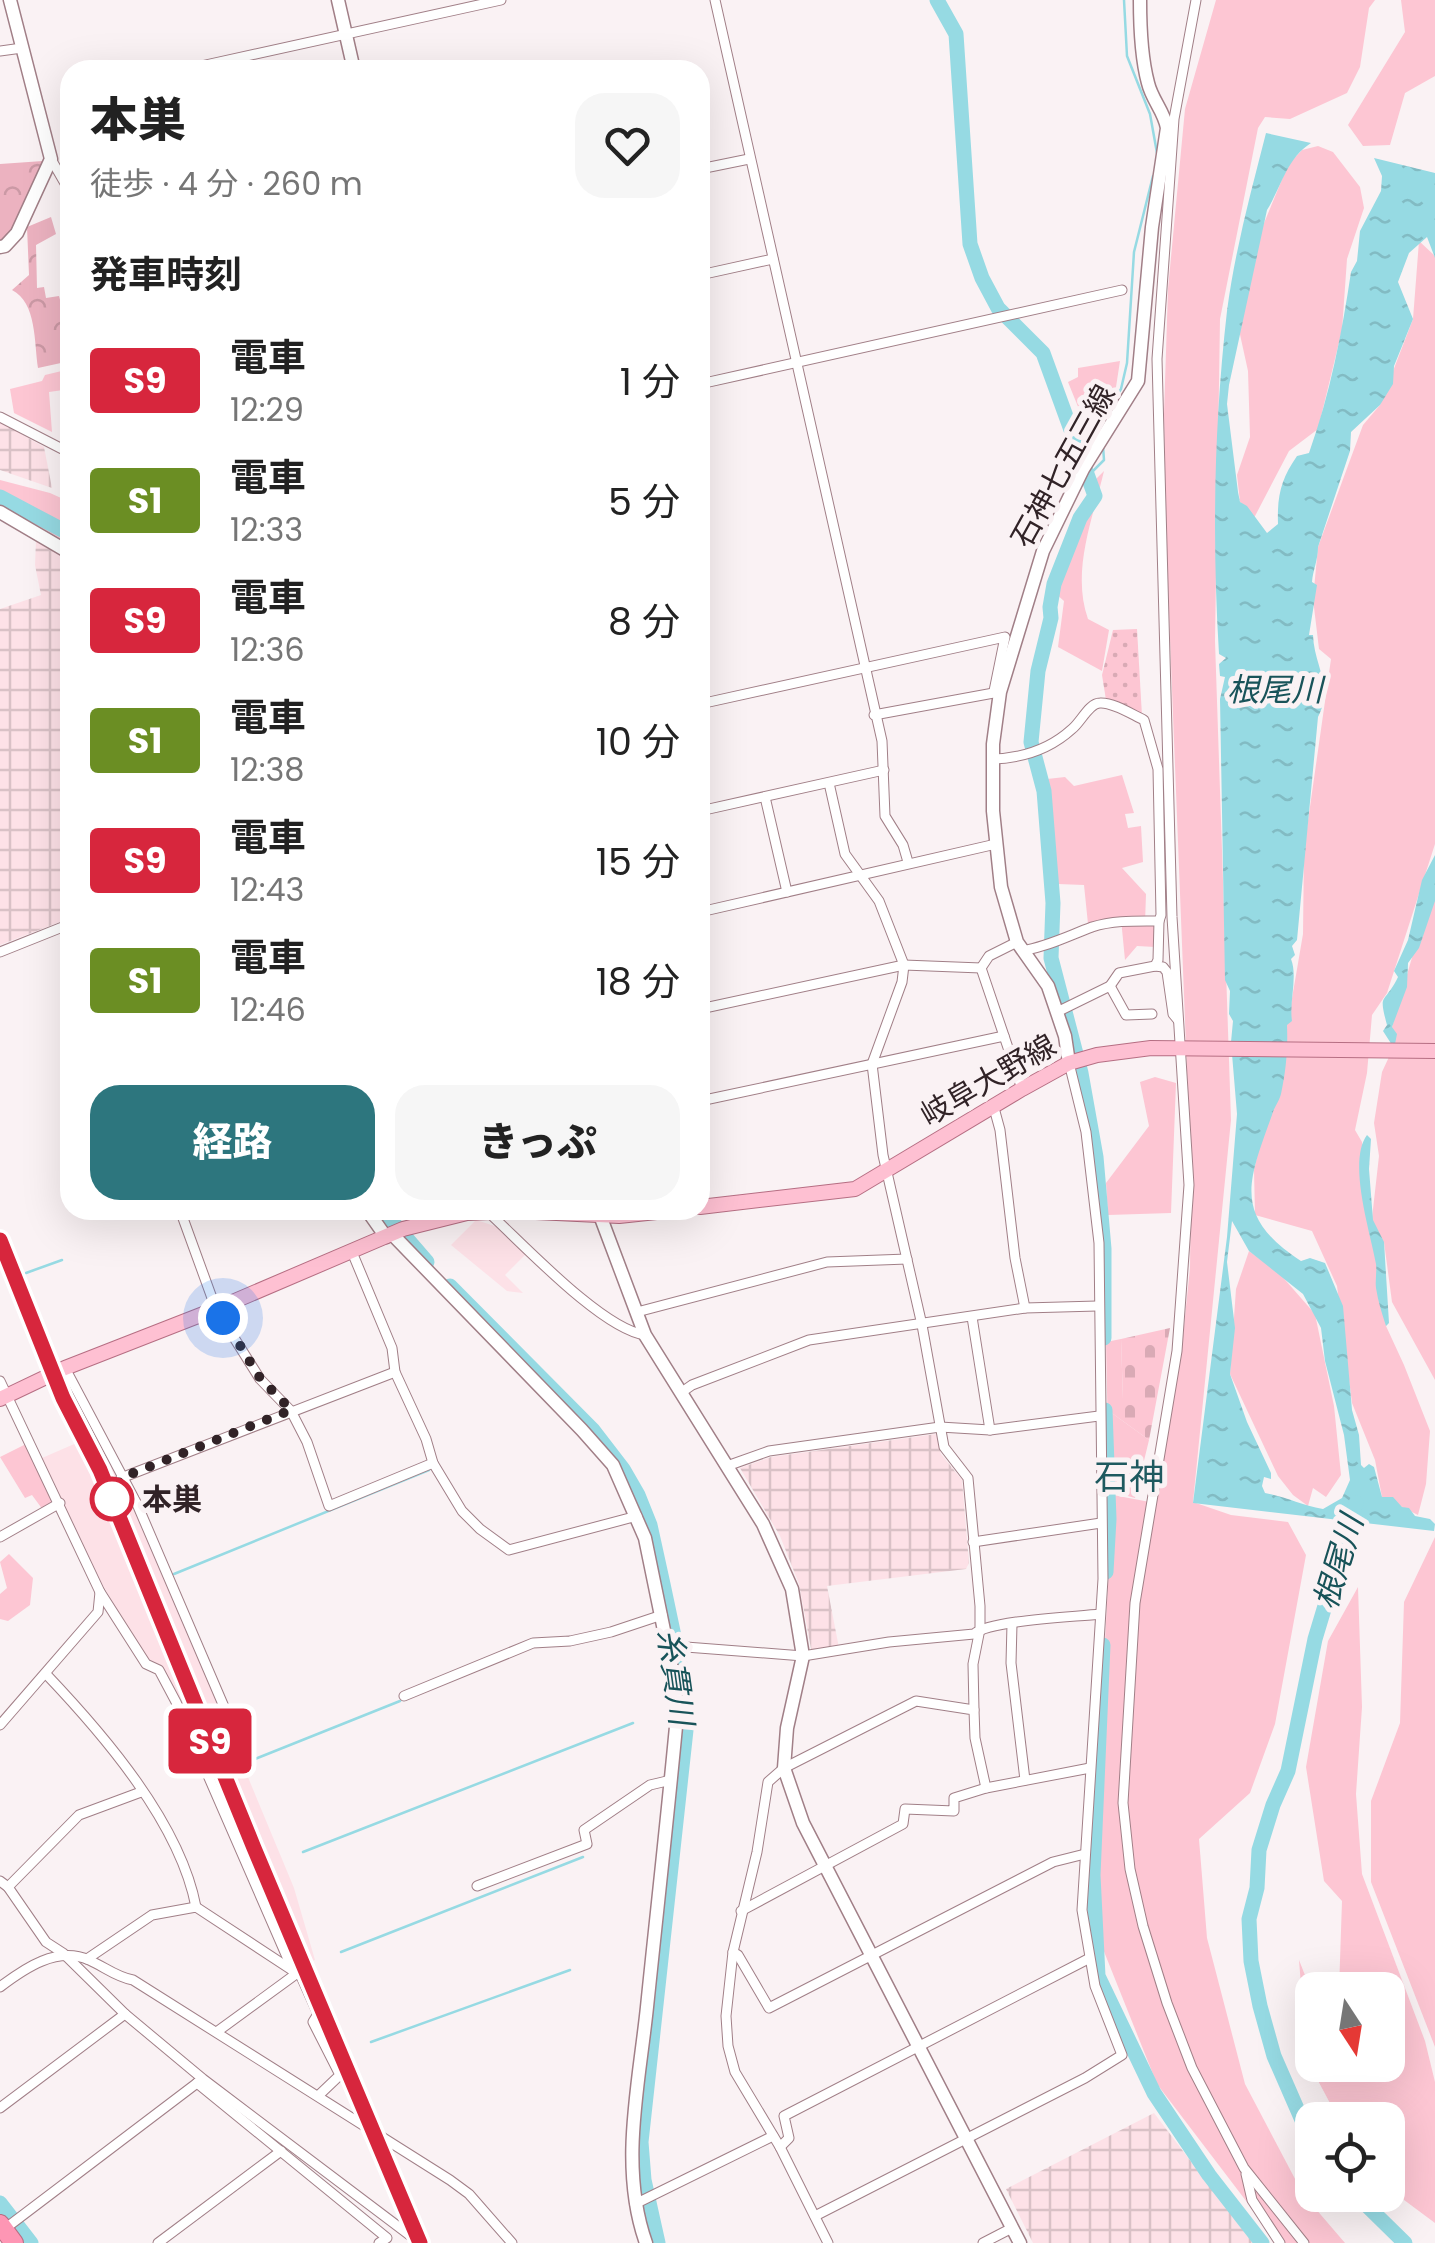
<!DOCTYPE html>
<html lang="ja">
<meta charset="utf-8">
<style>
:root{--surface:#fff;--page:#f6f6f6;--text:#222;--muted:#767676;--accent:#2d767e}
body{margin:0;font-family:Poppins,"Noto Sans JP",sans-serif;background:var(--page);color:var(--text);height:100vh;display:flex;flex-direction:column;font-size:38px;white-space:nowrap}
*{box-sizing:border-box;margin:0}
p{font-size:32px;color:var(--muted)}
.icon{flex:none;width:55px;height:55px;fill:none;stroke:currentColor;stroke-width:2;stroke-linecap:round;stroke-linejoin:round}
.map{position:relative;flex:1;overflow:hidden}
.panel{position:absolute;left:60px;top:60px;width:650px;height:1160px;display:flex;flex-direction:column;background:var(--surface);border-radius:30px;box-shadow:0 10px 40px #0002}
.panel>*{flex:none}
.badge{padding:0 20px;border-radius:8px;font-size:35px;line-height:65px}
.needle{width:65px;rotate:168deg}
.controls{position:absolute;left:1295px;top:1972px;display:grid;gap:20px}
.controls a{display:grid;place-items:center;width:110px;height:110px;border-radius:20px;background:var(--surface);box-shadow:0 10px 40px #0002;font-size:50px}
.you{position:absolute;width:50px;height:50px;margin:-25px;border:8px solid #fff;border-radius:50%;background:#1a73e8;box-shadow:0 0 0 15px #1a73e833}
.map>.badge{position:absolute;translate:-50% -50%;box-shadow:0 0 0 5px #fff}
h2{padding:0 30px;font-size:38px;line-height:90px}
.round{display:grid;place-items:center;flex:none;width:105px;height:105px;border-radius:30px;background:var(--page)}
.head{display:flex;align-items:center;justify-content:space-between;height:170px;padding:0 30px}
h1{font-size:48px;font-weight:800;line-height:75px}
.button{display:flex;gap:20px;margin-top:auto;padding:20px 30px}
.button a{flex:1;height:115px;border-radius:30px;background:var(--accent);color:#fff;font-size:40px;font-weight:800;line-height:115px;text-align:center}
.button a+a{background:var(--page);color:var(--text)}
ul{padding:0;list-style:none}
li{display:flex;align-items:center;gap:30px;height:120px;padding:0 30px}
li div{flex:1}
li b{display:block;font-size:38px}
li em{font-style:normal}
li .badge{min-width:110px;font-weight:700;text-align:center}
.map>svg:first-child{display:block}
.built{fill:#fde1e7}
.industrial{fill:url(#industrial-grid)}
.green{fill:#fdc6d3}
.forest{fill:url(#forest-crowns)}
.cemetery{fill:url(#cemetery-stones)}
.park{fill:url(#park-dots)}
.water{fill:url(#water-ripples);fill-rule:evenodd}
.lines{fill:none;stroke-linecap:round;stroke-linejoin:round}
.stream{stroke:#96dae3;stroke-width:2.5}
.river{stroke:#96dae3;stroke-width:15}
.street-casing{stroke:#a17f87;stroke-width:11}
.secondary-casing{stroke:#a17f87;stroke-width:15}
.primary-casing{stroke:#b66e83;stroke-width:16}
.highway-casing{stroke:#b66e83;stroke-width:20}
.street{stroke:#fff;stroke-width:9}
.secondary{stroke:#fff;stroke-width:12}
.primary{stroke:#fec0d2;stroke-width:14}
.highway{stroke:#fe96b4;stroke-width:18}
.rail{stroke:#64575b;stroke-width:2.5;stroke-dasharray:18 18;stroke-linecap:butt}
.line-casing{stroke:#fff;stroke-width:22}
.line{stroke:#d7263d;stroke-width:15}
.walk{stroke:#312327;stroke-width:10;stroke-dasharray:0 18}
.stop-dot{fill:#fff;stroke:#d7263d;stroke-width:5}
.labels{text-anchor:middle;dominant-baseline:central;stroke-width:10;stroke-linejoin:round;paint-order:stroke}
.street-label{font-size:30px;fill:#312327;stroke:#faf2f4}
.stop-label{font-size:30px;font-weight:bold;fill:#312327;stroke:#faf2f4;text-anchor:start}
.water-label{font-size:32px;font-style:italic;fill:#185359;stroke:#faf2f4}
.quarter-label{font-size:35px;fill:#1e595f;stroke:#faf2f4}
</style>
<div class="map">
<svg width="1435" height="2243" viewBox="0 0 1435 2243">
<defs>
<pattern id="industrial-grid" width="8" height="8" patternUnits="userSpaceOnUse" patternTransform="scale(2.5)"><rect width="8" height="8" fill="#fde1e7"/><path d="M0 4h8M4 0v8" fill="none" stroke="#d9c1c6"/></pattern>
<pattern id="forest-crowns" width="20" height="18" patternUnits="userSpaceOnUse" patternTransform="scale(2.5)"><rect width="20" height="18" fill="#ecb2c0"/><path d="M2 6a3 3 0 1 1 6 0M12 15a3 3 0 1 1 6 0" fill="none" stroke="#cb99a5"/></pattern>
<pattern id="cemetery-stones" width="16" height="16" patternUnits="userSpaceOnUse" patternTransform="scale(2.5)"><rect width="16" height="16" fill="#fdc6d3"/><path d="M2 7V4a2 2 0 0 1 4 0v3zM10 15v-3a2 2 0 0 1 4 0v3z" fill="#d9aab5"/></pattern>
<pattern id="park-dots" width="8" height="8" patternUnits="userSpaceOnUse" patternTransform="scale(2.5)"><rect width="8" height="8" fill="#fdc6d3"/><path d="M2 2h.1M6 6h.1" fill="none" stroke="#d9aab5" stroke-width="1.8" stroke-linecap="round"/></pattern>
<pattern id="water-ripples" width="26" height="14" patternUnits="userSpaceOnUse" patternTransform="scale(2.5)"><rect width="26" height="14" fill="#96dae3"/><path d="M2 4q2-2 4 0t4 0M15 11q2-2 4 0t4 0" fill="none" stroke="#82bbc3"/></pattern>
</defs>
<rect width="100%" height="100%" fill="#faf2f4"/>
<!-- built -->
<g class="built">
<polygon points="476,1220 498,1227 527,1253 505,1275 523,1293 507,1291 451,1245"/>
<polygon points="95,1435 142,1527 171,1592 294,1888 315,1960 295,1968 163,1669 148,1663 101,1582 42,1458"/>
</g>
<!-- industrial -->
<g class="industrial">
<polygon points="0,422 44,447 52,488 0,470"/>
<polygon points="36,540 70,561 70,918 0,945 0,609 41,595 35,565"/>
<polygon points="936,1434 941,1454 962,1480 969,1563 966,1569 827,1586 839,1648 812,1654 799,1584 780,1536 740,1468 771,1457"/>
<polygon points="1154,2113 1253,2243 1033,2243 1006,2189"/>
</g>
<!-- green -->
<g class="green">
<polygon points="1216,0 1375,0 1369,8 1360,67 1347,93 1290,119 1265,117 1258,128 1220,319 1215,641 1231,1120 1193,1502 1231,1515 1288,1522 1306,1555 1275,1724 1250,1793 1199,1839 1207,1938 1245,2084 1303,2194 1345,2243 1278,2243 1157,2084 1095,1929 1098,1768 1113,1495 1155,1503 1183,1336 1190,1268 1191,1174 1166,536 1164,414 1168,289 1185,109"/>
<polygon points="1401,0 1435,0 1435,76 1405,93 1390,145 1363,146 1348,125 1405,32"/>
<polygon points="1318,146 1333,152 1360,187 1364,208 1347,259 1342,330 1318,429 1289,451 1254,518 1240,502 1237,475 1250,437 1248,371 1239,330 1262,228 1288,165 1302,150"/>
<polygon points="1419,241 1435,256 1435,844 1387,993 1372,1015 1367,1073 1355,1130 1362,1142 1372,1218 1379,1156 1374,1123 1382,1072 1395,1044 1392,1027 1413,954 1435,899 1435,1380 1392,1302 1384,1242 1386,1326 1404,1365 1430,1431 1426,1484 1418,1515 1382,1497 1375,1460 1352,1403 1337,1286 1312,1231 1255,1215 1254,1170 1290,1010 1303,934 1304,849 1331,659 1319,649 1313,599 1318,547 1363,425 1380,405 1413,319"/>
<polygon points="1120,361 1116,387 1097,416 1098,431 1089,434 1068,382 1078,377 1078,368"/>
<polygon points="70,369 70,389 49,392 52,432 14,413 10,389 42,381 45,375"/>
<path d="M 1104,471 C 1093,518 1071,571 1088,619 L 1109,630 L 1102,671 L 1058,647 L 1064,601 L 1055,593 L 1093,482 Z"/>
<polygon points="0,480 50,493 70,502 70,549 44,529 0,505"/>
<polygon points="1122,775 1134,813 1125,814 1128,828 1141,826 1143,862 1122,868 1146,894 1145,923 1156,926 1155,947 1137,946 1125,960 1121,919 1088,924 1084,885 1058,884 1047,779 1065,777 1074,786"/>
<polygon points="1155,1077 1176,1083 1171,1213 1108,1215 1106,1183 1149,1126 1140,1082"/>
<polygon points="1249,1251 1280,1274 1315,1314 1334,1406 1341,1475 1326,1497 1313,1488 1308,1506 1293,1495 1278,1476 1230,1374 1236,1289"/>
<polygon points="1121,1339 1123,1399 1109,1411 1149,1440 1135,1498 1109,1491 1106,1342"/>
<polygon points="26,1444 55,1503 43,1510 32,1495 25,1498 0,1457"/>
<polygon points="1435,1537 1435,2047 1371,1882 1371,1801 1400,1723 1404,1602"/>
<polygon points="9,1554 33,1578 30,1605 8,1621 0,1619 0,1594 7,1588 0,1562"/>
<polygon points="1358,1587 1362,1707 1356,1794 1362,1874 1425,2041 1435,2082 1435,2223 1388,2188 1388,2120 1339,2120 1307,2060 1299,1960 1312,1993 1312,2065 1388,2065 1388,1990 1339,1990 1342,1901 1324,1881 1306,1767 1328,1641"/>
</g>
<!-- forest -->
<g class="forest">
<polygon points="43,161 38,181 8,239 0,243 0,164"/>
<path d="M 51,217 L 56,234 L 36,245 L 37,288 L 44,287 L 46,298 L 59,296 L 70,337 L 70,361 L 38,368 C 34,342 37,303 12,290 L 29,275 L 27,227 Z"/>
</g>
<!-- cemetery -->
<polygon class="cemetery" points="1170,1328 1149,1440 1109,1411 1109,1399 1123,1399 1121,1339"/>
<!-- park -->
<polygon class="park" points="1137,629 1142,716 1106,700 1102,675 1113,630"/>
<!-- water -->
<g class="water">
<path d="M 1266,133 L 1311,143 C 1286,159 1282,186 1267,210 L 1229,385 L 1227,404 L 1238,492 L 1240,502 L 1247,506 L 1267,533 L 1278,524 C 1277,496 1281,479 1297,456 L 1309,453 C 1330,394 1342,333 1351,272 L 1357,261 L 1360,231 L 1381,191 L 1382,176 L 1374,158 L 1435,173 L 1435,258 L 1427,237 L 1409,253 L 1398,282 L 1413,319 L 1394,366 L 1393,384 L 1380,405 L 1351,432 L 1350,451 L 1318,547 C 1318,560 1313,570 1312,582 L 1317,585 L 1309,635 L 1313,635 C 1314,666 1334,686 1318,717 L 1297,940 L 1292,946 L 1295,955 L 1291,959 C 1298,977 1289,1001 1292,1021 L 1287,1025 C 1288,1050 1286,1070 1281,1094 C 1279,1102 1274,1107 1272,1115 C 1248,1182 1232,1216 1301,1261 L 1310,1258 L 1325,1263 L 1343,1306 L 1352,1410 L 1359,1435 L 1361,1465 L 1364,1468 L 1369,1464 L 1374,1467 L 1382,1497 L 1393,1497 L 1402,1507 L 1409,1508 L 1415,1516 L 1430,1519 L 1435,1524 L 1434,1531 L 1193,1503 L 1227,1237 L 1237,1114 L 1231,1042 L 1233,1021 L 1229,1014 L 1230,991 L 1225,980 L 1220,699 L 1225,677 L 1220,676 L 1219,664 L 1226,658 L 1219,654 C 1212,540 1214,424 1227,311 C 1235,250 1251,192 1266,133 ZM 1232,1221 L 1249,1251 L 1303,1294 L 1321,1328 L 1325,1361 L 1344,1435 L 1350,1480 L 1342,1498 L 1323,1509 C 1301,1505 1286,1497 1265,1493 L 1262,1486 L 1264,1477 L 1271,1479 L 1271,1473 L 1247,1422 L 1230,1374 L 1235,1328 L 1227,1262 Z"/>
<path d="M 1435,855 L 1435,901 L 1419,948 L 1408,963 L 1407,987 L 1392,1027 L 1397,1034 L 1395,1044 L 1392,1045 L 1383,1031 L 1387,1025 C 1378,991 1384,1006 1398,977 L 1394,971 L 1408,940 L 1422,880 Z"/>
<path d="M 1367,1135 L 1371,1139 L 1369,1169 L 1373,1220 L 1384,1242 L 1389,1323 L 1386,1326 C 1382,1314 1378,1301 1376,1288 C 1375,1280 1377,1272 1376,1264 C 1371,1234 1347,1162 1367,1135 Z"/>
</g>
<g class="lines">
<!-- stream -->
<g class="stream">
<polyline points="1124,0 1127,56 1150,114 1157,153"/>
<polyline points="1101,428 1100,421 1121,389 1127,363 1134,252 1153,176"/>
<polyline points="1090,474 1104,460 1103,446"/>
<polyline points="26,1273 62,1260"/>
<polyline points="174,1574 429,1470"/>
<polyline points="255,1759 400,1701"/>
<polyline points="303,1852 633,1723"/>
<polyline points="341,1952 583,1857"/>
<polyline points="371,2042 570,1970"/>
</g>
<!-- river -->
<g class="river">
<polyline points="937,0 956,34 970,244 982,278 998,308 1043,353 1095,496 1080,518 1054,584 1050,607 1051,618 1038,671 1031,742 1044,791 1053,903 1051,958 1081,1073 1096,1157 1104,1249 1104,1338"/>
<polyline points="0,497 70,534"/>
<polyline points="382,1210 427,1262"/>
<polyline points="450,1286 593,1430 623,1469 638,1495 650,1525 663,1584 685,1688 687,1721 641,2142 644,2180 658,2243"/>
<polyline points="1105,1410 1109,1519 1106,1572"/>
<polyline points="1103,1645 1093,1875 1098,1976 1154,2093 1209,2175 1262,2243"/>
<polyline points="1312,2143 1274,2056 1260,2006 1251,1961 1249,1919 1257,1888 1259,1850 1273,1805 1288,1771 1315,1639 1356,1503"/>
<polyline points="1356,2195 1405,2243"/>
<polyline points="0,2203 31,2243"/>
</g>
<defs>
<g id="street">
<polyline points="715,0 882,741 885,816 903,845 908,862"/>
<polyline points="1196,0 1174,119 1157,359 1172,917 1189,1185 1177,1351 1135,1603 1123,1803 1130,1869 1143,1926 1167,2003 1192,2068 1244,2168 1304,2243"/>
<polyline points="0,51 22,48"/>
<polyline points="183,70 501,0"/>
<polyline points="51,159 70,192"/>
<polyline points="700,169 749,159"/>
<polyline points="700,275 773,259"/>
<polyline points="700,384 1122,290"/>
<polyline points="0,417 70,453"/>
<polyline points="700,704 1005,637 994,691"/>
<polyline points="874,715 999,692"/>
<path d="M 993,759 C 1023,758 1049,750 1072,729 C 1081,722 1089,703 1100,703 C 1113,702 1133,715 1144,720 L 1158,769 L 1161,915 L 1159,921 C 1136,921 1114,920 1092,927 C 1068,936 1049,946 1022,951"/>
<polyline points="829,783 845,854 879,901 904,965 902,982 872,1064 883,1155 922,1325 944,1447 968,1478 980,1606 980,1629 973,1664 974,1710"/>
<polyline points="765,797 787,892"/>
<polyline points="700,811 884,770"/>
<polyline points="700,912 996,844"/>
<polyline points="0,952 70,924"/>
<polyline points="1155,966 1163,967 1167,972 1173,1014 1178,1020"/>
<polyline points="981,968 1022,1089"/>
<polyline points="981,968 989,956 1017,942"/>
<polyline points="1110,986 1126,1015 1152,1014"/>
<polyline points="700,1009 904,965 981,968"/>
<polyline points="1057,1012 1110,986 1119,973 1155,966 1158,960 1159,921"/>
<polyline points="700,1101 1004,1036"/>
<polyline points="994,1108 1000,1130 1015,1258 1025,1308"/>
<polyline points="180,1210 216,1309 260,1379 291,1411 307,1442 329,1506 433,1463"/>
<path d="M 488,1212 C 523,1244 602,1329 645,1335"/>
<polyline points="352,1252 392,1348 395,1372 426,1439 433,1463 462,1511 480,1529 509,1550 637,1516"/>
<polyline points="637,1312 827,1262 907,1259"/>
<polyline points="972,1317 990,1430"/>
<polyline points="65,1368 137,1504 246,1758"/>
<polyline points="0,1381 100,1592 146,1664 159,1670 176,1702 294,1973"/>
<polyline points="682,1392 692,1385 809,1340 1025,1308 1097,1306"/>
<polyline points="727,1466 769,1451 940,1427 990,1430 1099,1416"/>
<polyline points="121,1478 395,1372"/>
<polyline points="0,1537 60,1503"/>
<polyline points="973,1542 1101,1523"/>
<polyline points="1012,1624 1011,1663 1025,1780"/>
<path d="M 669,1650 L 686,1647 L 803,1656 L 889,1642 L 974,1634 C 990,1620 1075,1617 1100,1614"/>
<path d="M 46,1674 C 104,1735 180,1823 196,1907"/>
<polyline points="404,1696 533,1643 570,1641 611,1632 662,1615"/>
<polyline points="0,1725 98,1612 100,1592"/>
<polyline points="0,1881 8,1887 46,1942 63,1953 125,2014 203,2079 420,2243"/>
<polyline points="477,1886 587,1844 584,1830 650,1785 671,1780"/>
<polyline points="8,1887 79,1815 141,1792"/>
<polyline points="741,1911 903,1824 905,1809 954,1811 954,1798 986,1788 1090,1768"/>
<polyline points="733,1952 738,1955 769,2008 1053,1862 1085,1854"/>
<polyline points="87,1959 152,1915 196,1907 301,1976 318,2014 313,2022 340,2075 318,2096"/>
<path d="M 0,1987 C 25,1968 57,1946 89,1960 C 105,1967 116,1977 133,1980 L 450,2180 L 469,2194 L 512,2243"/>
<polyline points="218,2031 296,1974"/>
<polyline points="197,2083 387,2238 379,2243"/>
<polyline points="0,2108 125,2014"/>
<polyline points="780,2147 789,2138 784,2116 1088,1959"/>
<polyline points="1246,2174 1252,2200 1280,2243"/>
<polyline points="635,2204 773,2136"/>
<polyline points="815,2216 1085,2078 1122,2055 1095,1986 1082,1910 1103,1579 1099,1243 1086,1132 1069,1063"/>
<polyline points="2,2231 201,2080"/>
<polyline points="158,2243 281,2151"/>
<polyline points="828,2243 780,2147 735,2072 728,2046 726,2016 733,1952 757,1852 768,1782 784,1768 916,1701 974,1710 975,1738 986,1788"/>
<polyline points="983,2243 1012,2228"/>
</g>
<g id="secondary">
<polyline points="338,0 354,70"/>
<polyline points="0,247 5,246 17,233 51,159 10,0"/>
<polyline points="0,512 70,553"/>
<path d="M 1069,1063 L 1065,1036 L 1048,986 L 1017,942 L 1001,887 L 993,811 L 993,744 L 1000,692 L 1043,551 L 1083,469 L 1138,381 L 1152,227 L 1167,128 C 1164,111 1152,100 1148,83 C 1141,57 1140,27 1140,0"/>
<polyline points="367,1210 386,1237"/>
<polyline points="598,1210 645,1335 763,1524 792,1589 803,1656 787,1728 784,1768 803,1823 1020,2243"/>
<path d="M 392,1234 L 582,1430 L 613,1465 L 645,1538 L 675,1684 L 677,1716 C 668,1813 657,1910 647,2007 C 639,2085 619,2167 646,2243"/>
</g>
<g id="primary">
<polyline points="700,1207 855,1189 1022,1089 1069,1063 1097,1055 1151,1048 1435,1051"/>
<polyline points="0,1399 65,1368 216,1309 403,1229 467,1213 515,1211 619,1216 675,1210"/>
</g>
<polyline id="highway" points="0,2224 14,2243"/>
</defs>
<!-- street casing -->
<use href="#street" class="street-casing"/>
<!-- secondary casing -->
<use href="#secondary" class="secondary-casing"/>
<!-- primary casing -->
<use href="#primary" class="primary-casing"/>
<!-- highway casing -->
<use href="#highway" class="highway-casing"/>
<!-- street -->
<use href="#street" class="street"/>
<!-- secondary -->
<use href="#secondary" class="secondary"/>
<!-- primary -->
<use href="#primary" class="primary"/>
<!-- highway -->
<use href="#highway" class="highway"/>
<!-- rail -->
<polyline class="rail" points="0,1240 63,1398 100,1470 254,1848 420,2243"/>
</g>
<g class="lines">
<defs>
<polyline id="line" points="0,1240 63,1398 100,1470 254,1848 420,2243"/>
</defs>
<!-- line casing -->
<use href="#line" class="line-casing"/>
<!-- line -->
<use href="#line" class="line"/>
<!-- walk -->
<polyline class="walk" points="112,1499 121,1478 291,1410 260,1378 223,1318"/>
</g>
<!-- markers -->
<circle class="stop-dot" cx="112" cy="1499" r="20"/>
<g class="labels">
<!-- street labels -->
<g class="street-label">
<text transform="translate(1063 466) rotate(-61)">石神七五三線</text>
<text transform="translate(988 1080) rotate(-30)">岐阜大野線</text>
</g>
<!-- stop labels -->
<g class="stop-label">
<text x="142" y="1499">本巣</text>
</g>
<!-- water labels -->
<g class="water-label">
<text x="1275" y="689">根尾川</text>
<text transform="translate(1338 1562) rotate(-73)">根尾川</text>
<text transform="translate(676 1677) rotate(82)">糸貫川</text>
</g>
<!-- quarter labels -->
<g class="quarter-label">
<text x="1129" y="1476">石神</text>
</g>
</g>
</svg>
<div class="controls">
<a><svg class="needle" viewBox="-14 -14 28 28"><path d="M0-13l5 13h-10z" fill="#e53935"/><path d="M0 13l5-13h-10z" fill="#767676"/></svg></a>
<a><svg class="icon" aria-label="locate" viewBox="0 0 24 24"><circle cx="12" cy="12" r="6"/><path d="M12 2v4M12 18v4M2 12h4M18 12h4"/></svg></a>
</div>
<div class="you" style="left:223px;top:1318px"></div>
<b class="badge" style="left:210px;top:1741px;background:#d7263d;color:#fff">S9</b>
<section class="panel">
<div class="head"><div><h1>本巣</h1><p>徒歩 · 4 分 · 260 m</p></div><a class="round"><svg class="icon" aria-label="heart" viewBox="0 0 24 24"><path d="M12 20l-8-8c-3-5 5-10 8-4 3-6 11-1 8 4z"/></svg></a></div>
<h2>発車時刻</h2>
<ul>
<li><span class="badge" style="background:#d7263d;color:#fff">S9</span><div><b>電車</b><p>12:29</p></div><em>1 分</em></li>
<li><span class="badge" style="background:#6b8e23;color:#fff">S1</span><div><b>電車</b><p>12:33</p></div><em>5 分</em></li>
<li><span class="badge" style="background:#d7263d;color:#fff">S9</span><div><b>電車</b><p>12:36</p></div><em>8 分</em></li>
<li><span class="badge" style="background:#6b8e23;color:#fff">S1</span><div><b>電車</b><p>12:38</p></div><em>10 分</em></li>
<li><span class="badge" style="background:#d7263d;color:#fff">S9</span><div><b>電車</b><p>12:43</p></div><em>15 分</em></li>
<li><span class="badge" style="background:#6b8e23;color:#fff">S1</span><div><b>電車</b><p>12:46</p></div><em>18 分</em></li>
</ul>
<div class="button"><a>経路</a><a>きっぷ</a></div>
</section>
</div>
